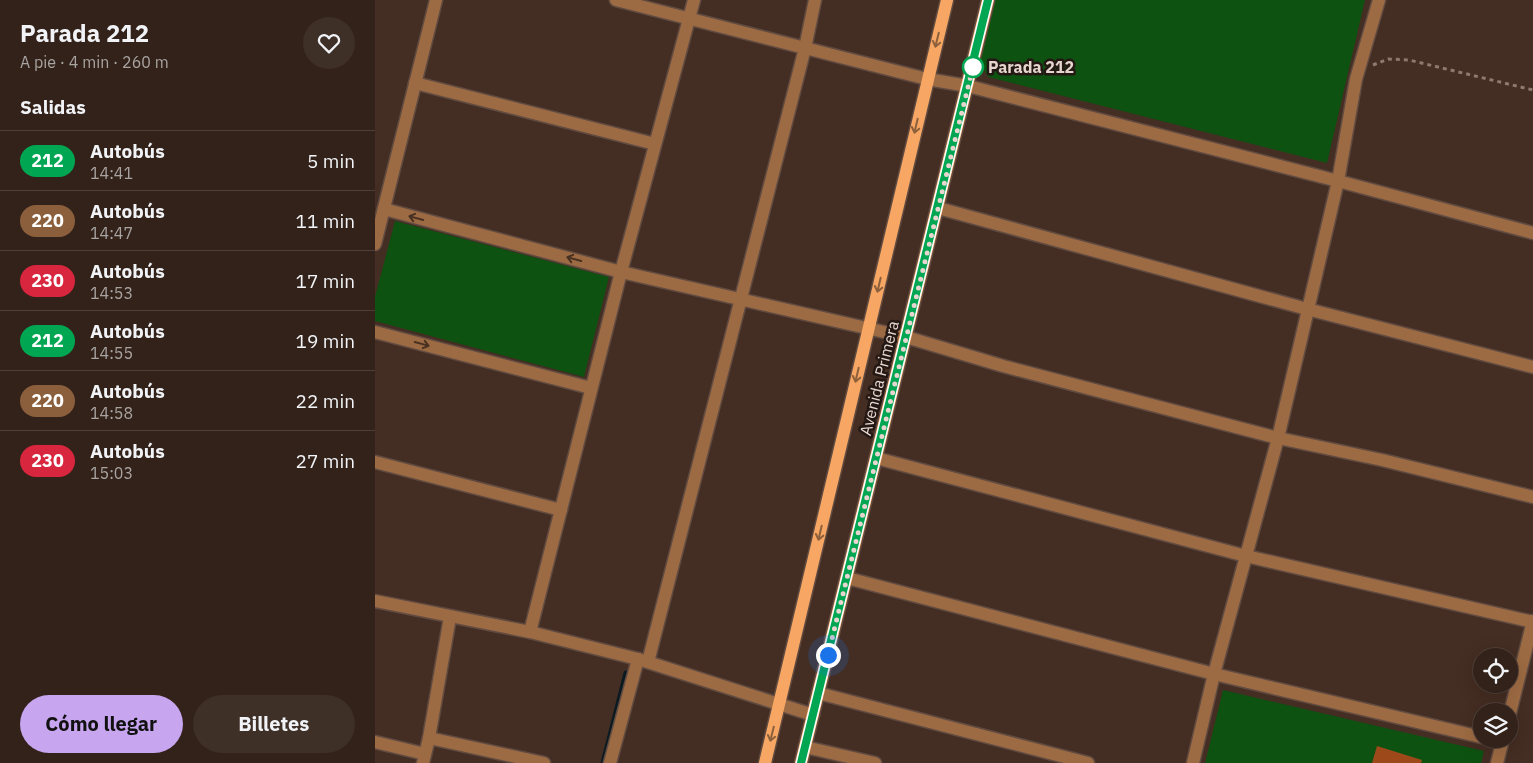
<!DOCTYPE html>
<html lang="es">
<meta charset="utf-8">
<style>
:root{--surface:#33221a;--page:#3e2f27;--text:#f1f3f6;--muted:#a9a4a2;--line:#4e3f39;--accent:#c7a6ef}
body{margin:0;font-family:"IBM Plex Sans",sans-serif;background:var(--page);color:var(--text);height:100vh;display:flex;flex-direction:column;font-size:19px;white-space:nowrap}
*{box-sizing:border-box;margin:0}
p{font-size:16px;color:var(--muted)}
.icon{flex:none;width:28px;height:28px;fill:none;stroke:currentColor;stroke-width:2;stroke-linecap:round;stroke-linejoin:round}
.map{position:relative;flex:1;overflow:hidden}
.drawer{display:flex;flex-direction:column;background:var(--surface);width:375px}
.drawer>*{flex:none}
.badge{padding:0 10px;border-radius:16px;font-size:18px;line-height:32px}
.buttons{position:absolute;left:1098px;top:648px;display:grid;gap:10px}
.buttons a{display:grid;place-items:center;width:45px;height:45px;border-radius:50%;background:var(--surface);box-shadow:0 5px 20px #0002,0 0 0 1px var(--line);font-size:25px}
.you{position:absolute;width:25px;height:25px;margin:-12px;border:4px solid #fff;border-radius:50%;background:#1a73e8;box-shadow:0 0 0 8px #1a73e833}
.map>.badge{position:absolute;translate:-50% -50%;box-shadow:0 0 0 2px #fff}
h2{padding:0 20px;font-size:19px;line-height:45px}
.round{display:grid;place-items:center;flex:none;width:52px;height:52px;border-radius:26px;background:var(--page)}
.head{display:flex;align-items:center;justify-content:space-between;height:85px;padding:0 20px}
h1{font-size:24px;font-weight:800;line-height:38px}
.primary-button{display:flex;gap:10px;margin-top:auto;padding:10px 20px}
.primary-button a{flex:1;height:58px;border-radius:30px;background:var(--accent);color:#111;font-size:20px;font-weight:800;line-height:58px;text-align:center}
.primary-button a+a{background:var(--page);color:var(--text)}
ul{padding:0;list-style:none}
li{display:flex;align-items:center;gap:15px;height:60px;padding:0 20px;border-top:1px solid var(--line)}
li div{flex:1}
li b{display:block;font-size:19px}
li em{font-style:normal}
li .badge{min-width:55px;font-weight:700;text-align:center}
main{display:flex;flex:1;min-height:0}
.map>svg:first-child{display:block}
.green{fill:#0e5211}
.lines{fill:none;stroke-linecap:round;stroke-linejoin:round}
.stream{stroke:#0a1a20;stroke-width:5}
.building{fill:#9e4919}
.minor-casing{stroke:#614b41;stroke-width:15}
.major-casing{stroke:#614b41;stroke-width:15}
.path{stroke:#8d7970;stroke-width:3;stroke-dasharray:4 4;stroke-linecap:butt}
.minor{stroke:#9d6b43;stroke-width:12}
.major{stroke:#f7a763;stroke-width:12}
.oneway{stroke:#8d603b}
.oneway2{stroke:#483121}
.line-casing{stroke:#fff;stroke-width:11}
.line{stroke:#00a651;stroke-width:8}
.walk{stroke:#e6d6cf;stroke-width:5;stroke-dasharray:0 9}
.stop-dot{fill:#fff;stroke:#00a651;stroke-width:2.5}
.labels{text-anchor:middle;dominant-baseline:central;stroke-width:5;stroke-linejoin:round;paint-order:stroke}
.stop-label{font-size:16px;font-weight:bold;fill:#e6d6cf;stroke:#231813;text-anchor:start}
.street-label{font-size:16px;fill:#e6d6cf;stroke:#231813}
</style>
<main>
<section class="drawer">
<div class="head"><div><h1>Parada 212</h1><p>A pie · 4 min · 260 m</p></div><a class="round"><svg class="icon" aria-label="heart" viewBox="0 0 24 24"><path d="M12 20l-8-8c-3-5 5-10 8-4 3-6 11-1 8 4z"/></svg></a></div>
<h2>Salidas</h2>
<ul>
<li><span class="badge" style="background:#00a651;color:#fff">212</span><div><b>Autobús</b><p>14:41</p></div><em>5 min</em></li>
<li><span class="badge" style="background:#8b5e3c;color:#fff">220</span><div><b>Autobús</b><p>14:47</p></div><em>11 min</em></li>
<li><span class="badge" style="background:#d7263d;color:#fff">230</span><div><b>Autobús</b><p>14:53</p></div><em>17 min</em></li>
<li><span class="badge" style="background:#00a651;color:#fff">212</span><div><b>Autobús</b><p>14:55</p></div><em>19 min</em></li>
<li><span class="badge" style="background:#8b5e3c;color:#fff">220</span><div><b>Autobús</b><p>14:58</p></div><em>22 min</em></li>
<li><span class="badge" style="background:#d7263d;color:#fff">230</span><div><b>Autobús</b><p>15:03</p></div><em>27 min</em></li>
</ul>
<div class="primary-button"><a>Cómo llegar</a><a>Billetes</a></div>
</section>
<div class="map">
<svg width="1158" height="763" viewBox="0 0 1158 763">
<rect width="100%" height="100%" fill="#442d22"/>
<!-- green -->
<g class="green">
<polygon points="618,0 990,0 952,163 613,77 605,62"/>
<polygon points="20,221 234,277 209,377 0,321 0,297"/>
<polygon points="848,690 1109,751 1106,763 830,763"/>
</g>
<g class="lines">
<!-- stream -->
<polyline class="stream" points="228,763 251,673"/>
</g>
<!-- building -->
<polygon class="building" points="1002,746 1047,760 1046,763 997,763"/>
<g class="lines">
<defs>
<g id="minor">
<polyline points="241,0 552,79 593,86 963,181 1158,233"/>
<polyline points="40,83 280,144"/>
<polyline points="563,208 932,309 1158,367"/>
<polyline points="9,209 246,272 531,337 628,366 903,438 1007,460 1158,497"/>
<polyline points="0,244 61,0"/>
<polyline points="0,332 216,388"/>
<polyline points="501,458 871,556 1158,622"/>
<polyline points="0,462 186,510"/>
<polyline points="472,578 839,674 1106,737"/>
<polyline points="0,601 155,632 263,659 438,715"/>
<polyline points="155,632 246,272 319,0"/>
<polyline points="273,662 430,48 440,0"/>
<polyline points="443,693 713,763"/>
<polyline points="1134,717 1158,621"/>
<polyline points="54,738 169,763"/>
<polyline points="0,742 50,754"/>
<polyline points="430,747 500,763"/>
<polyline points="48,763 54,738 75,617"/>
<polyline points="235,763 263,659"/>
<polyline points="818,763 839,674 903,438 963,181 981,79 1004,0"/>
<polyline points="1122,763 1128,739"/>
</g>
<g id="major">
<polyline points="390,763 572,0"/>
<polyline points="426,763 613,0"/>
</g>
</defs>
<!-- minor casing -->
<use href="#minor" class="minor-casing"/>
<!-- major casing -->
<use href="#major" class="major-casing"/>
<!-- path -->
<polyline class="path" points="998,65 1013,59 1034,60 1158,90"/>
<!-- minor -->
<use href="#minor" class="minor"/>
<!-- major -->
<use href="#major" class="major"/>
</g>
<!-- one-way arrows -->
<defs><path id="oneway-shaft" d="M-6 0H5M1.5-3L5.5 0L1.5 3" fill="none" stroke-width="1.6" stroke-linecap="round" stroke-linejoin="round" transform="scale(1.25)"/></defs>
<g class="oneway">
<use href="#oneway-shaft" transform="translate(562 40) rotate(104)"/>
<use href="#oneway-shaft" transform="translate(541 126) rotate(103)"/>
<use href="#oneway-shaft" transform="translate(504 285) rotate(103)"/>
<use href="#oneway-shaft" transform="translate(482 375) rotate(103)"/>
<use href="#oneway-shaft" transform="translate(445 533) rotate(103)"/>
<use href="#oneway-shaft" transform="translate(397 734) rotate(104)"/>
</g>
<g class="oneway2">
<use href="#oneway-shaft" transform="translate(41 218) rotate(-165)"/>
<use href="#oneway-shaft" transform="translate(199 259) rotate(-165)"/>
<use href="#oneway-shaft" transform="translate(47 344) rotate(15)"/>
</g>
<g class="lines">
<defs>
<polyline id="line" points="426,763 613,0"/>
</defs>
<!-- line casing -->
<use href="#line" class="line-casing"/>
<!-- line -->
<use href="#line" class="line"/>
<!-- walk -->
<polyline class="walk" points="453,655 598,67"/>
</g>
<!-- markers -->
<circle class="stop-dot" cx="598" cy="67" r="10"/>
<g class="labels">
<!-- stop labels -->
<g class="stop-label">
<text x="613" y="67">Parada 212</text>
</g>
<!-- street labels -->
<g class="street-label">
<text transform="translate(504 378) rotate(-76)">Avenida Primera</text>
</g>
</g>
</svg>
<div class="buttons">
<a><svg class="icon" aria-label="locate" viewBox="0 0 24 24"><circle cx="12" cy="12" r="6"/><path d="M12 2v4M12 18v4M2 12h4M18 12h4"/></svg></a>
<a><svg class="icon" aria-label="layers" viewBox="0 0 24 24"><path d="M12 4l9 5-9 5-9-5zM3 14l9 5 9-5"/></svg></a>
</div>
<div class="you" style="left:453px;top:655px"></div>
</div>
</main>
